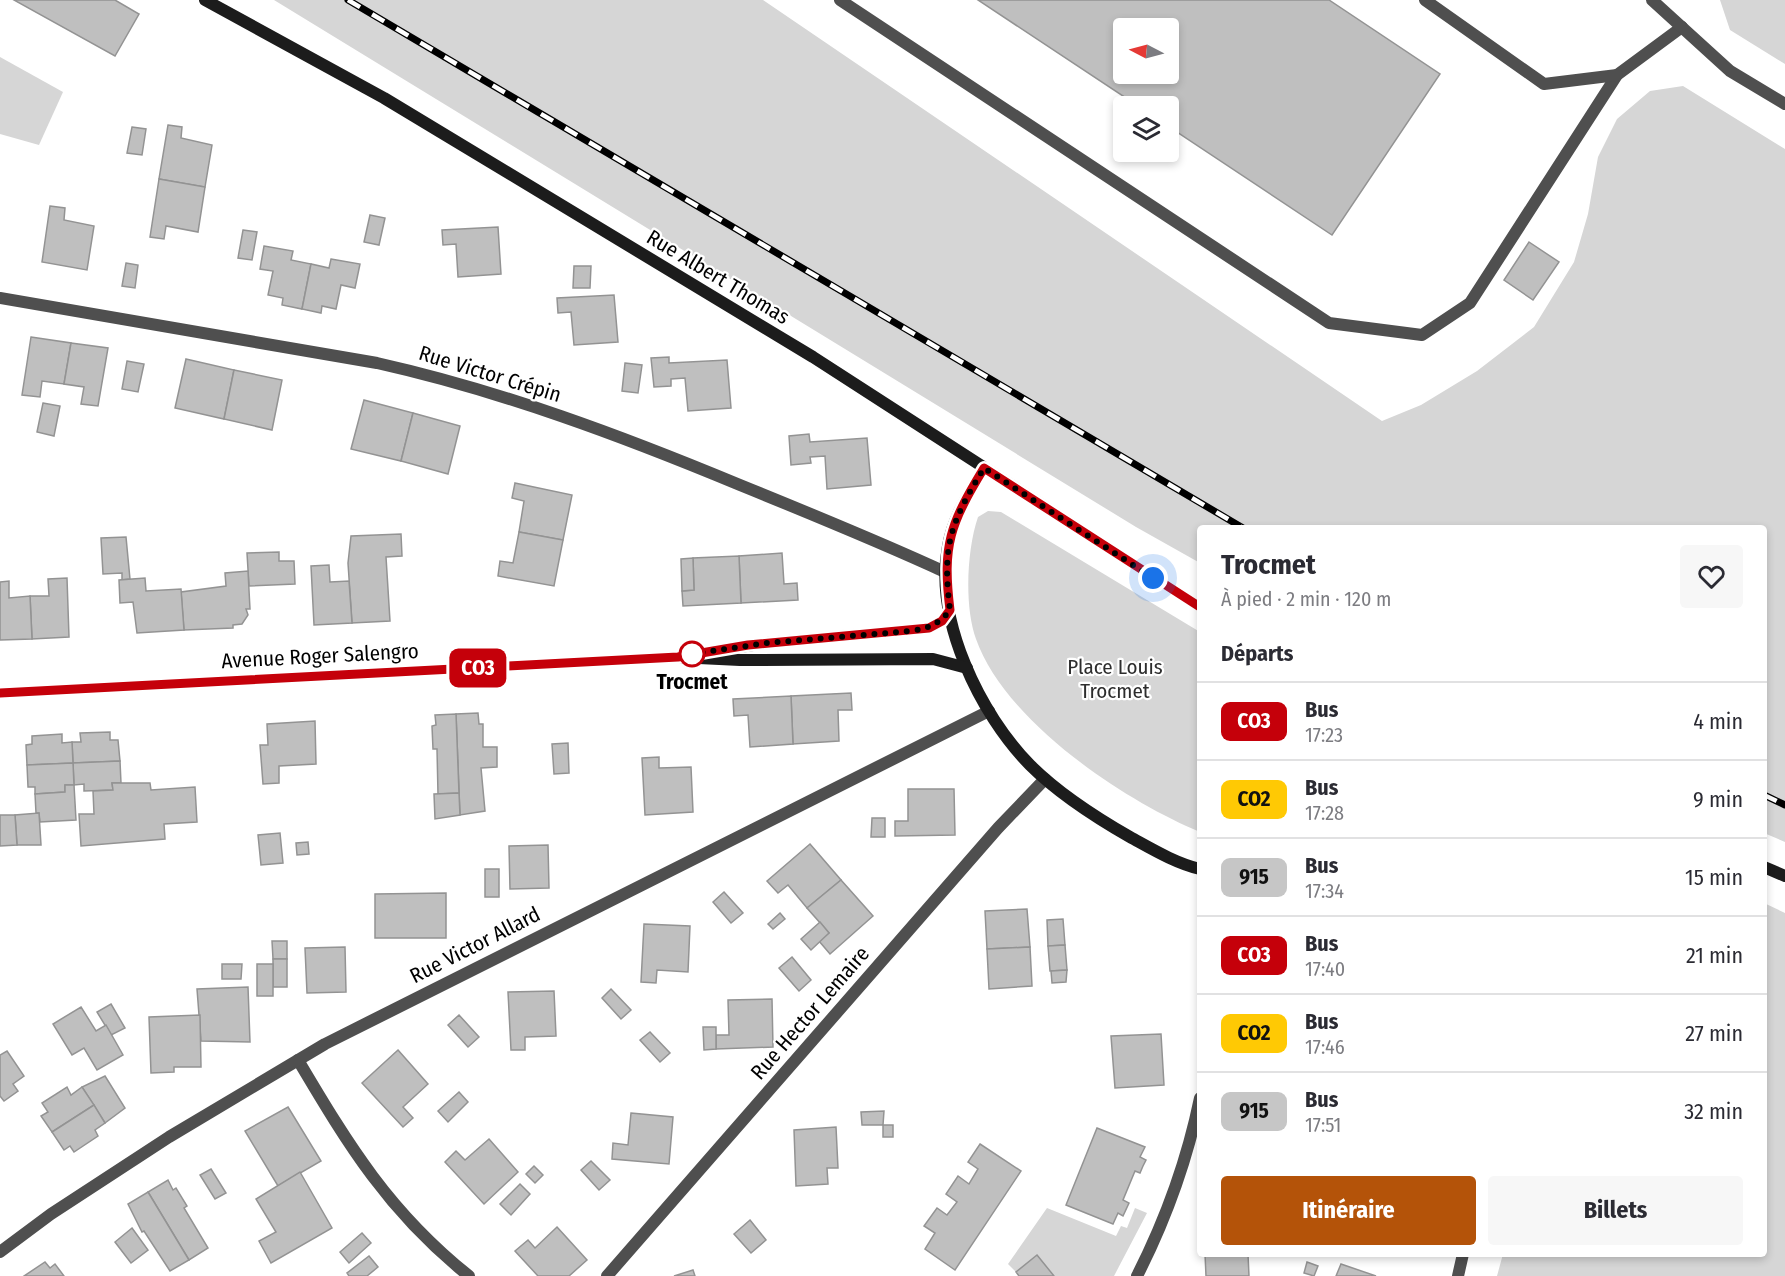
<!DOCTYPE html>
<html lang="fr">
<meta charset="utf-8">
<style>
:root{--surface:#fff;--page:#f7f7f7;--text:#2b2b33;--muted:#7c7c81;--line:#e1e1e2;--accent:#b45309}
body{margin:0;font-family:"Fira Sans Condensed",sans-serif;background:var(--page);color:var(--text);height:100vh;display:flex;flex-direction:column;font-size:22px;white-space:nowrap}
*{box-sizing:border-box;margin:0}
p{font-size:20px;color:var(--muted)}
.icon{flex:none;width:33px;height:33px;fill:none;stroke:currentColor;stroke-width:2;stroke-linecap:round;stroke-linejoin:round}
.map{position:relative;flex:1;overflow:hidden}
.drawer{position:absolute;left:1197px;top:525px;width:570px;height:732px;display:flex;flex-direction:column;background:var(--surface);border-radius:6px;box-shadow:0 3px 9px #0003}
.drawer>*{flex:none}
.badge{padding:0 12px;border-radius:9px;font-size:21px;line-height:39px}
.needle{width:39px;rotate:276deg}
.fabs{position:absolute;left:1113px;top:18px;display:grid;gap:12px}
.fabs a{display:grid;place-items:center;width:66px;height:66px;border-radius:6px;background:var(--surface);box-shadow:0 3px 9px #0003;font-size:30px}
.you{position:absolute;width:30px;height:30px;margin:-15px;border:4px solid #fff;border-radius:50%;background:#1a73e8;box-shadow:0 0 0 9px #1a73e833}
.map>.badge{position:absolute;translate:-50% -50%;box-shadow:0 0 0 3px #fff}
h2{padding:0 24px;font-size:22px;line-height:54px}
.round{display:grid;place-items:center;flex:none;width:63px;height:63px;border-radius:6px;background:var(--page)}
.head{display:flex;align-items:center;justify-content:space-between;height:102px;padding:0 24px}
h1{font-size:28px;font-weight:700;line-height:45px}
.button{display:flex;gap:12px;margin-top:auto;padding:12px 24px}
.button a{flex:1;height:69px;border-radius:6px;background:var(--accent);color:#fff;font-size:24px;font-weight:700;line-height:69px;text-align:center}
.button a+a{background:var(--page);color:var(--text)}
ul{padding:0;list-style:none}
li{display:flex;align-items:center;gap:18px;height:78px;padding:0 24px;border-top:2px solid var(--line)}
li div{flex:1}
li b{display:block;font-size:22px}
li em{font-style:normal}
li .badge{min-width:66px;font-weight:700;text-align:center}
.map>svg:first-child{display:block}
.green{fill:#d6d6d6}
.building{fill:#bfbfbf;stroke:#939393;stroke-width:1.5;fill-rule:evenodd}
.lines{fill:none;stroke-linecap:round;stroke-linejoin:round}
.lane{stroke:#4f4f4f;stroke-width:12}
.street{stroke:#4f4f4f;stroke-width:12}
.secondary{stroke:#1c1c1c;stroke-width:12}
.rail-casing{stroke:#000;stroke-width:7}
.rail{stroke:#fff;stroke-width:4.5;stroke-dasharray:14;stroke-linecap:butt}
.line-casing{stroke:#fff;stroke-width:14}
.line{stroke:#c5000a;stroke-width:9}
.walk{stroke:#000;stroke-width:6;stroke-dasharray:0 10.8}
.stop-dot{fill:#fff;stroke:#c5000a;stroke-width:3}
.labels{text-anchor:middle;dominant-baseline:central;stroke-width:4.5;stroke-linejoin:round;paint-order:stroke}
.street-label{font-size:21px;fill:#000;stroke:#fff}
.park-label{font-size:21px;fill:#2d2d2d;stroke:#fff}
.stop-label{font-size:21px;font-weight:bold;fill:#000;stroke:#fff}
</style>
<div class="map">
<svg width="1785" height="1276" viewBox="0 0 1785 1276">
<rect width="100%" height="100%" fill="#fff"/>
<!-- green -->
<g class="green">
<polygon points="274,0 763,0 1382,421 1421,405 1477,371 1534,327 1574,262 1588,214 1598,157 1617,119 1650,91 1683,86 1785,149 1785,842 1764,833 1764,528 1200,528 1200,563 1136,527"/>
<polygon points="1720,0 1785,0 1785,64 1730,30"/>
<polygon points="0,57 63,92 39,145 0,134"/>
<path d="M 988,511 L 1001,512 L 1200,632 L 1200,832 C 1123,800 1005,721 976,639 C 964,606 967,549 978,517 Z"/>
<polygon points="1764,903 1785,913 1785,1276 1497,1276 1503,1254 1764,1254"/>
<polygon points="1047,1208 1116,1236 1121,1226 1127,1228 1135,1208 1147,1213 1114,1276 1054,1276 1037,1255 1016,1272 1008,1264"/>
</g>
<!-- building -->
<g class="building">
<polygon points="14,0 115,0 139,14 115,56"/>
<path d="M 978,0 L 1329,0 L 1440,74 L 1332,235 L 1168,126 L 1168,106 L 1138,106 ZM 1124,28 L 1168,28 L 1168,74 L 1124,74 Z"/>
<polygon points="168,125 182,127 181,138 212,145 205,187 159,179"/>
<polygon points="132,127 146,129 142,155 127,153"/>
<polygon points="159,179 205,187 198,232 166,226 164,239 150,237"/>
<polygon points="50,206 65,208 64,220 94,226 87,270 42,262"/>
<polygon points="370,215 385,218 379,245 364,242"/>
<polygon points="498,227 501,274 458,277 456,244 443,245 442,230"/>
<polygon points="243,230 257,232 252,260 238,258"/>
<polygon points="1529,242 1559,262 1533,300 1504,280"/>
<polygon points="264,246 293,251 291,260 311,264 302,309 282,305 283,298 268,295 273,271 260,269"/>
<polygon points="331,259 360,264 355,288 341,285 336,309 322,306 321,313 302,309 311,264 329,268"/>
<polygon points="126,263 138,265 135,288 122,286"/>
<polygon points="574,266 591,266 590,288 573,288"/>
<polygon points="614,295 618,342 574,345 571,312 558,313 557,298"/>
<polygon points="31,337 71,343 64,384 42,381 40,397 22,395"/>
<polygon points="71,343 108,348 98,406 81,404 84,387 64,384"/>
<polygon points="669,357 669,363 727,360 731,408 688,411 685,378 671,379 671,386 654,387 651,358"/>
<polygon points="186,359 234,370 224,419 175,408"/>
<polygon points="127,361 144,364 138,392 122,389"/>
<polygon points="625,363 642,365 638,393 622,391"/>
<polygon points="234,370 282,380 272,430 224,419"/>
<polygon points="364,400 413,413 401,461 351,449"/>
<polygon points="43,403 60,406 54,436 37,432"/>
<polygon points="413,413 460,426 448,474 401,461"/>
<polygon points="809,434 810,442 867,438 871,485 827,489 825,456 810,457 811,463 791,465 789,436"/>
<polygon points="515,483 572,495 563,540 519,532 524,501 512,498"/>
<polygon points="519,532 563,540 554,586 498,576 500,561 513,563"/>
<polygon points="401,534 402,556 386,557 390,621 352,623 348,563 351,536"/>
<polygon points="126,537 130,579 122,580 122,573 103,574 101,538"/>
<polygon points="279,552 279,561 294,561 295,584 249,586 247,553"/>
<polygon points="782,553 784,584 797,583 798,600 741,603 739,556"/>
<polygon points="739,556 741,603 683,606 682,591 694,590 693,558"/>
<polygon points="693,558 694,590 682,591 681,559"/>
<polygon points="329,565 330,582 349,581 352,623 314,625 311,566"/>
<polygon points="248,571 250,609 246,609 248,615 242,624 233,625 233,628 184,630 181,592 226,586 225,573"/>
<polygon points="67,578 69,637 32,639 30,596 49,596 48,579"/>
<polygon points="145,578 146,591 181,589 184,630 137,633 133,602 120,603 119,580"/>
<polygon points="9,581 9,598 30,596 32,639 0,640 0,582"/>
<polygon points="851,693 852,710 838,710 839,741 793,744 791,696"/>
<polygon points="791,696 793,744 750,747 748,715 734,716 733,699"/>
<polygon points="478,713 479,724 483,724 483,747 497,747 497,767 481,768 485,811 460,815 456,714"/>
<polygon points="456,714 459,793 438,794 437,749 433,749 432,726 436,725 435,715"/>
<polygon points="315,721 316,764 279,766 279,783 263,784 260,745 268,745 267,724"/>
<polygon points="110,732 110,740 118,740 120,761 73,763 72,742 81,742 80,733"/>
<polygon points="62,734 62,743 72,742 73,763 27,765 26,745 32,744 32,736"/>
<polygon points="568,743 569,773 554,774 552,744"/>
<polygon points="659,757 659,768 691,767 693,812 645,815 642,758"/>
<polygon points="120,761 121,783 112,783 113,790 84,791 84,784 74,785 73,763"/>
<polygon points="73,763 74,785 65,785 65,792 35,794 35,787 28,787 27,765"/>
<polygon points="112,783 150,783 151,790 195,787 197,822 164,824 165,839 81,846 79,814 94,814 93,791 113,790"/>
<polygon points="65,785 74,785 76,820 40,822 39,813 36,813 35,794 65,792"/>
<polygon points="908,789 954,789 955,835 895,836 895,821 908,821"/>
<polygon points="459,793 460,815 435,819 434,794"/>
<polygon points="39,813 41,845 17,845 15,815"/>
<polygon points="0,815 15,815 17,845 0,846"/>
<polygon points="872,818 885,818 885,837 871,837"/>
<polygon points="280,833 283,863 261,865 258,835"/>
<polygon points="308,842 309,854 297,855 296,843"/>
<polygon points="810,844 841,880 807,908 788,885 778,893 767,881"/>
<polygon points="548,845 549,888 510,889 509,846"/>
<rect x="485" y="869" width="14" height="28"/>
<polygon points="841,880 873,916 830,954 819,941 829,933 807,908"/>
<polygon points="724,892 743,913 731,923 713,902"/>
<polygon points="446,893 446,938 375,938 375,894"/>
<polygon points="1027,909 1030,947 987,949 985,911"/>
<polygon points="780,913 785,919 773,929 768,924"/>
<polygon points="1063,919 1065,945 1048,946 1047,920"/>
<polygon points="820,922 829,933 811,950 801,939"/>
<polygon points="644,924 690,926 688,972 657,970 656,983 641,982"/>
<polygon points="272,941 287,941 287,959 273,959"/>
<polygon points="1065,945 1067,970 1050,971 1048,946"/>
<polygon points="345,947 346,992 307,993 305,948"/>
<polygon points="1030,947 1032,986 989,989 987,949"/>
<polygon points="792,957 811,980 799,991 779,968"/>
<rect x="273" y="959" width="14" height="28"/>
<polygon points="222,964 242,964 241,979 222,979"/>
<rect x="257" y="964" width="16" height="32"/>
<polygon points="1067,970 1066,982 1052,983 1051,971"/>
<polygon points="248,987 250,1042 201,1041 197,989"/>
<polygon points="611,989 631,1010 621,1019 602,998"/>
<polygon points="554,991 556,1036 525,1037 525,1050 511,1050 508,992"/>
<polygon points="772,999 773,1047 716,1049 716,1035 729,1035 728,1000"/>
<polygon points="111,1004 125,1028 111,1035 97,1012"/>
<polygon points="81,1007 96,1031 106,1025 123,1055 97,1070 84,1048 72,1055 53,1024"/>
<polygon points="200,1015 201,1067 174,1067 174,1072 151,1073 149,1017"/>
<polygon points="459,1015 479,1037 468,1047 448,1025"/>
<polygon points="703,1027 716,1027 716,1049 704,1050"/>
<polygon points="650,1032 670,1053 660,1062 640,1040"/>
<polygon points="1161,1034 1164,1085 1115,1088 1111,1036"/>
<polygon points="398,1050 428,1084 403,1107 413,1118 403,1127 362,1083"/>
<polygon points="7,1051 24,1076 13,1084 18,1091 4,1101 0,1096 0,1055"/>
<polygon points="105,1076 125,1108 105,1123 82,1087"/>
<polygon points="67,1087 71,1095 82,1087 94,1105 52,1132 41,1116 48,1112 42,1103"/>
<polygon points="459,1092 468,1102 448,1122 438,1111"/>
<polygon points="94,1105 105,1123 95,1130 98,1136 74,1152 70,1146 64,1150 52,1132"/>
<polygon points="288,1107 321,1161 278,1186 245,1131"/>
<polygon points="884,1111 883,1125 862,1125 861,1112"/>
<polygon points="631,1113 673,1117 669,1164 612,1159 613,1143 628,1145"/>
<rect x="883" y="1125" width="10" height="12"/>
<polygon points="836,1127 838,1168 827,1168 828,1184 796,1186 794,1130"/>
<polygon points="1097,1128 1145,1147 1140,1157 1146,1160 1143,1166 1140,1173 1135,1171 1123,1200 1129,1203 1123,1216 1118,1213 1113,1224 1066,1205"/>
<polygon points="489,1139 518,1172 484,1204 445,1162 456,1151 465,1160"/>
<polygon points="980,1144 1021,1171 955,1270 925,1249 935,1233 924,1226 937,1208 947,1215 957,1202 946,1194 958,1176 969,1184 978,1169 968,1162"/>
<polygon points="591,1161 610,1180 599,1190 581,1170"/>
<polygon points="534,1166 543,1175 535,1183 526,1174"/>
<polygon points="211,1169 226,1193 215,1199 200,1175"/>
<polygon points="300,1172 332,1228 271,1263 259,1241 276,1232 256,1199"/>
<polygon points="168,1180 173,1190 176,1188 187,1206 184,1208 208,1248 189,1260 148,1192"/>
<polygon points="520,1184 530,1194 511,1215 500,1204"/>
<polygon points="148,1192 189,1260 170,1271 144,1231 142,1232 128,1204"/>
<polygon points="750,1220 766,1240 751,1253 734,1234"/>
<polygon points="557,1227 587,1260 569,1276 538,1276 515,1251 528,1240 535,1248"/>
<polygon points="132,1228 148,1250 131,1263 115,1242"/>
<polygon points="362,1233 371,1243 349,1263 340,1252"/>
<polygon points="1205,1254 1248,1254 1249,1276 1206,1276"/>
<polygon points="1037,1255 1054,1276 1019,1276 1016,1272"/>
<polygon points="369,1256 378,1267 367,1276 349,1276 347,1273"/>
<polygon points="45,1262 50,1268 55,1264 64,1276 24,1276"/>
<polygon points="1307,1262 1318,1266 1314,1276 1304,1273"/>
<polygon points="1341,1264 1376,1276 1336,1276"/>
<polygon points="693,1270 695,1276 674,1276"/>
</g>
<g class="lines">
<!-- lane -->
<g class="lane">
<polyline points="840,0 1329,323 1422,335 1470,303 1617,75 1682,27"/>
<polyline points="1425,0 1544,84 1617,75"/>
</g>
<!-- street -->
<g class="street">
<polyline points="1652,0 1730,71 1785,104"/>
<path d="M 0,298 L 377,363 C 502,391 622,436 740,485 C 809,513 878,541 945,572"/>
<path d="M 298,1060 C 349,1146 389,1212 469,1276"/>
<polyline points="0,1252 51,1214 169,1137 325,1044 989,711"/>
<polyline points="607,1276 998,828 1045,779"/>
<path d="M 1137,1276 C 1166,1219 1187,1161 1200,1098"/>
<polyline points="1458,1276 1463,1254"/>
</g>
<!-- secondary -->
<g class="secondary">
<polyline points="205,0 384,98 813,357 1200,607"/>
<path d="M 984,468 C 969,493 953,517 948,546 C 934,620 980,714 1030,765 C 1059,794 1095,817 1130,837 C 1152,849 1175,863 1200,869"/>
<polyline points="699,653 767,643 929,628 942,621 950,610"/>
<polyline points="0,693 678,657 740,660 933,659 967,668"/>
<polyline points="1764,867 1785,876"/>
</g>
<defs>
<g id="rail">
<polyline points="348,0 1243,528"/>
<polyline points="1764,795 1785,805"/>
</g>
</defs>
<!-- rail casing -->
<use href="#rail" class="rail-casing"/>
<!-- rail -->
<use href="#rail" class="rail"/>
</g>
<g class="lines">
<defs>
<path id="line" d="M 0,693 L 678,657 L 748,645 L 929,628 L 942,621 L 950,610 C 942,545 950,524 984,468 L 1200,607"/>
</defs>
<!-- line casing -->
<use href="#line" class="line-casing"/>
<!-- line -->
<use href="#line" class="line"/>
<!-- walk -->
<path class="walk" d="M 692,654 L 767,643 L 911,631 C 928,628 939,625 950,610 C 942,545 950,524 984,468 L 1153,578"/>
</g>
<!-- markers -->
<circle class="stop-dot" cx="692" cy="654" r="12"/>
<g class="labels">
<!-- street labels -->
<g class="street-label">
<text transform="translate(718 277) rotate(31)">Rue Albert Thomas</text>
<text transform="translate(490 374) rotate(17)">Rue Victor Crépin</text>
<text transform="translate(320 656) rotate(-3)">Avenue Roger Salengro</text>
<text transform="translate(475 945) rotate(-27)">Rue Victor Allard</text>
<text transform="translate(810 1013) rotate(-49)">Rue Hector Lemaire</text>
</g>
<!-- park labels -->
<g class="park-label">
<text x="1115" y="667">Place Louis<tspan x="1115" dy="24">Trocmet</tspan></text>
</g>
<!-- stop labels -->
<g class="stop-label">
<text x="692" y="682">Trocmet</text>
</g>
</g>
</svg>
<div class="fabs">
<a><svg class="needle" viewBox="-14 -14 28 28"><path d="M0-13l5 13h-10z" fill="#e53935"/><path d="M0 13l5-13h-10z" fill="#7c7c81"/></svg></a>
<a><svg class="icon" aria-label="layers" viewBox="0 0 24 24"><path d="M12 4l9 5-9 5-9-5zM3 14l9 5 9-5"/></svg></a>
</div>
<div class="you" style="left:1153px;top:578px"></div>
<b class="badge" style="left:478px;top:668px;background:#c5000a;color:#fff">CO3</b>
<section class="drawer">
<div class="head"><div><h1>Trocmet</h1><p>À pied · 2 min · 120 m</p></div><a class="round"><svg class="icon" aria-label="heart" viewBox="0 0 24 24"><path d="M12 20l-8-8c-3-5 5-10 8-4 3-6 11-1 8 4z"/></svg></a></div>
<h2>Départs</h2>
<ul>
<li><span class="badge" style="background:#c5000a;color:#fff">CO3</span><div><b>Bus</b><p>17:23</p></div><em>4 min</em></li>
<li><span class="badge" style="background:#ffc904;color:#111">CO2</span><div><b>Bus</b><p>17:28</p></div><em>9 min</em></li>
<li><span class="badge" style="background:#c6c6c6;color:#111">915</span><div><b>Bus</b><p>17:34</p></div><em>15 min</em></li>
<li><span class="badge" style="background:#c5000a;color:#fff">CO3</span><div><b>Bus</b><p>17:40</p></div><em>21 min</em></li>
<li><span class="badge" style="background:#ffc904;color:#111">CO2</span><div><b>Bus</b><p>17:46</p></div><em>27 min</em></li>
<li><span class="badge" style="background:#c6c6c6;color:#111">915</span><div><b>Bus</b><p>17:51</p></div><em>32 min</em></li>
</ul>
<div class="button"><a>Itinéraire</a><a>Billets</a></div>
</section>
</div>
